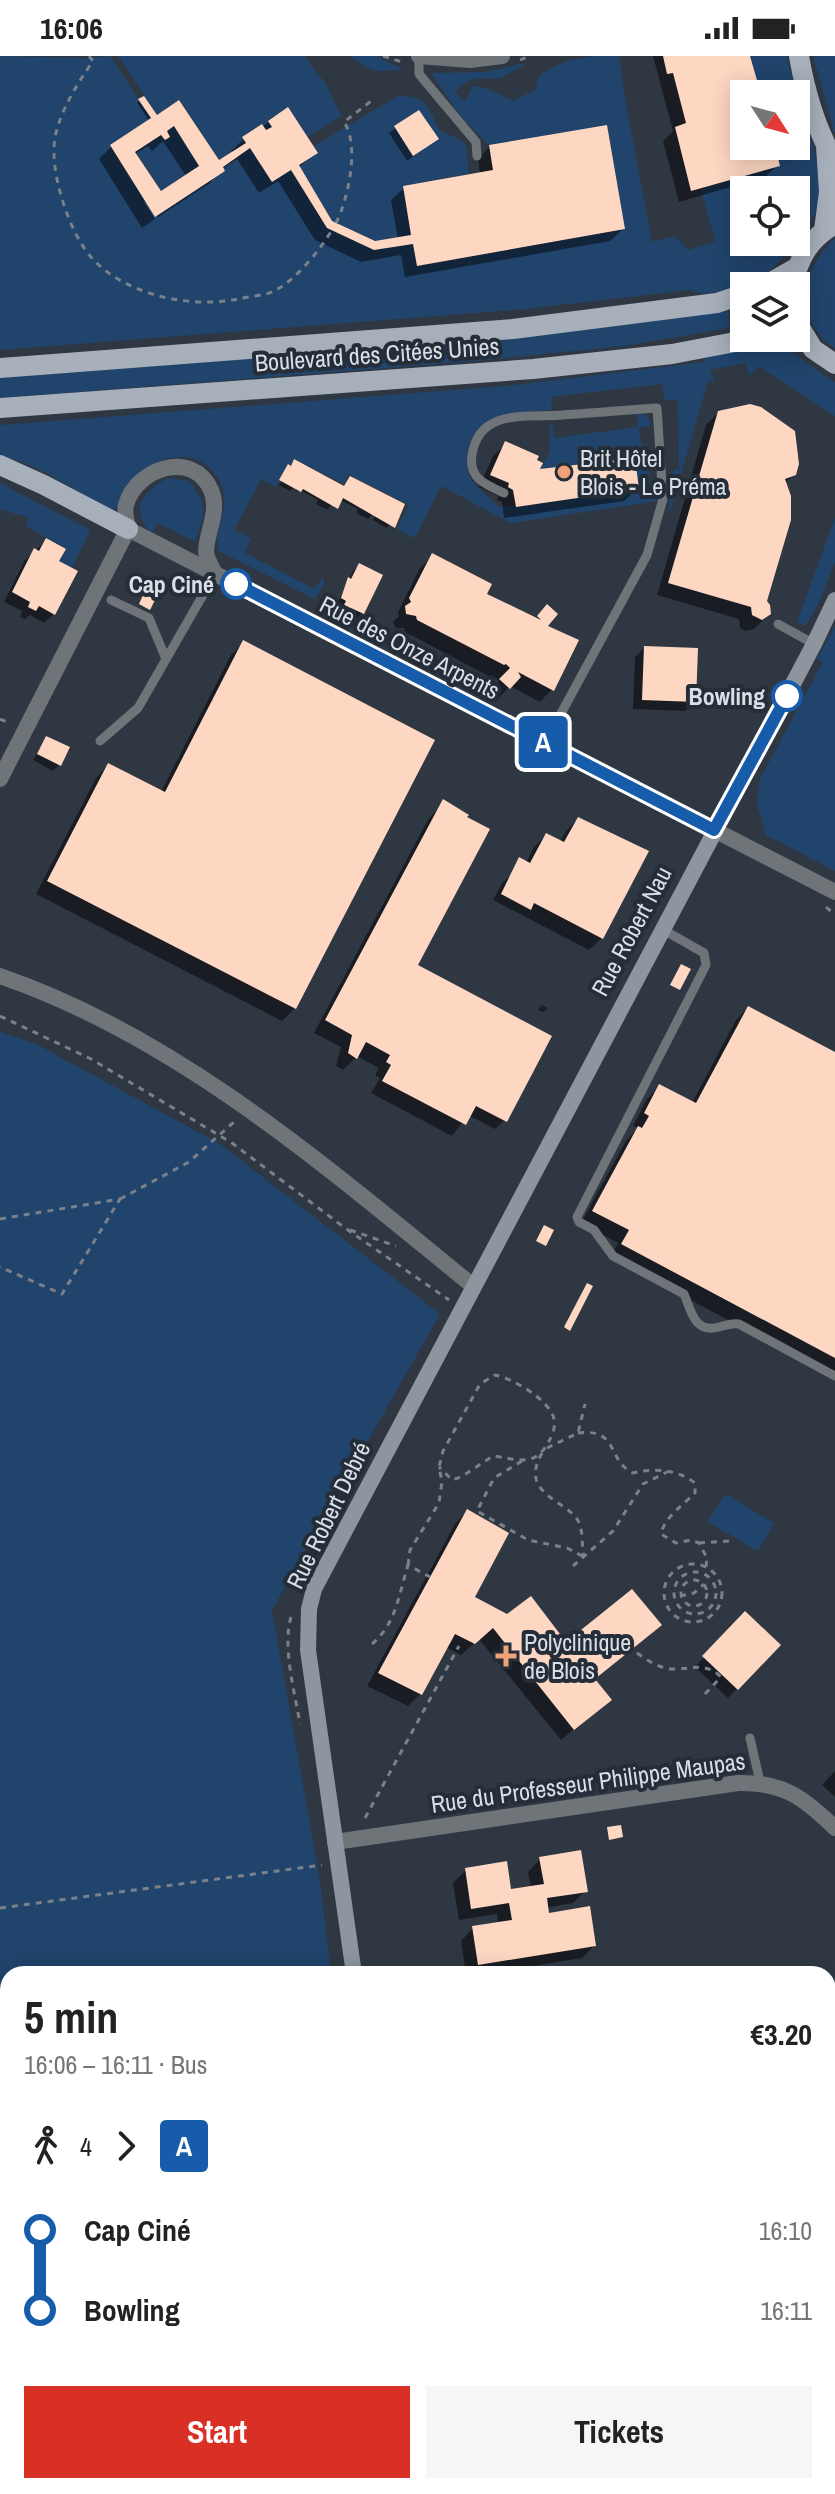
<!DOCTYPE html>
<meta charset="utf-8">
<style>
:root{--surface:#fff;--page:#f6f6f6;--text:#222;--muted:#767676;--accent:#d93025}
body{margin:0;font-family:"Archivo Narrow",sans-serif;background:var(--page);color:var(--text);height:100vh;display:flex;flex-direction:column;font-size:30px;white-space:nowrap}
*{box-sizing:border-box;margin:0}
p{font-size:26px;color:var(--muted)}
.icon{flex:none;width:44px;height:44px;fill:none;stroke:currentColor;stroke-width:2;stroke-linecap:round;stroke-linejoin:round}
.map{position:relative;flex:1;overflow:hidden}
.details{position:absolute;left:0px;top:1910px;width:836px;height:528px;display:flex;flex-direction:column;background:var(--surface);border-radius:24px 24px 0 0;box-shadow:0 4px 20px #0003}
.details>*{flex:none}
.badge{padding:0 16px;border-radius:6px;font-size:28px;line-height:52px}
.needle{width:52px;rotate:126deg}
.buttons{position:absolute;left:730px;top:24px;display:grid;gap:16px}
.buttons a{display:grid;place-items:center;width:80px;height:80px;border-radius:0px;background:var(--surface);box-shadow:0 4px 20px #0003;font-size:40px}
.map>.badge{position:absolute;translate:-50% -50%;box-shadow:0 0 0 4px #fff}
.legs{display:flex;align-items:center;gap:12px;height:88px;padding:0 24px;font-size:26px}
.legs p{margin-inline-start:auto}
.headline{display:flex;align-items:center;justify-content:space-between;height:136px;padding:0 24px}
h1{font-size:44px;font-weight:700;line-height:60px}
.primary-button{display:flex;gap:16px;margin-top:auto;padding:16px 24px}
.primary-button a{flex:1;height:92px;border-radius:0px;background:var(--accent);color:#fff;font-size:32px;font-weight:700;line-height:92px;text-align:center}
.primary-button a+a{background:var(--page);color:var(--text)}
ul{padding:0 24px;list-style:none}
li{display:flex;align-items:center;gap:28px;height:80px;font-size:30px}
li i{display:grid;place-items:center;width:12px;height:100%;margin:0 10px;background:currentColor}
li i::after{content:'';width:20px;height:20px;margin:-10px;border:6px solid;border-radius:50%;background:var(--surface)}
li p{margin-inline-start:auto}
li:first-child i{background:linear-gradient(#0000 50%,currentColor 0)}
li:last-child i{background:linear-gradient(currentColor 50%,#0000 0)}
.status{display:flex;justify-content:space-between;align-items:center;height:56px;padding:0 40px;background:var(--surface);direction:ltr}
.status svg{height:22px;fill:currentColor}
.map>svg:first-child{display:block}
.green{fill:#21446c}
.shadow{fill:#0007;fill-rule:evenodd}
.building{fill:#fed7c3;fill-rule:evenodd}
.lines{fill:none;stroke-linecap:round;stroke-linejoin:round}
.path{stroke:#7a818a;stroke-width:3;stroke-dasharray:6 6;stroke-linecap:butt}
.lane{stroke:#6f7479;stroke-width:9}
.street{stroke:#6f7479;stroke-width:16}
.secondary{stroke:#8e959e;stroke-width:16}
.primary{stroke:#a6afba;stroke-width:20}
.line-1-casing{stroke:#fff;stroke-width:18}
.line-1{stroke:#175bab;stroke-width:12}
.poi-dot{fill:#f0a278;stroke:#252e38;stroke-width:3}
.stop-1-dot{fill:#fff;stroke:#175bab;stroke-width:4}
.labels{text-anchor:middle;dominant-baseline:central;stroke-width:8;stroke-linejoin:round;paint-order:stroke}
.street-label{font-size:24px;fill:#d9dfe6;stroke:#252e38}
.poi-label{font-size:24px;fill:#d9dfe6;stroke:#252e38;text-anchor:start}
.stop-label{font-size:24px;font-weight:bold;fill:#d9dfe6;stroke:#252e38;text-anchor:end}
</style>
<div class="status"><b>16:06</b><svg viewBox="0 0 49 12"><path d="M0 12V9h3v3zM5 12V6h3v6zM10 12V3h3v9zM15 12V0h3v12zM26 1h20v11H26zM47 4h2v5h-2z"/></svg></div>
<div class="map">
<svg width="835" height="2438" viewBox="0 0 835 2438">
<rect width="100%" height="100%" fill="#2f3842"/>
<!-- green -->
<g class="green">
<path d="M 0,0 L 85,2 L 110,0 L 151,62 L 110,90 L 155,160 L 225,115 L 223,111 L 250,92 L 272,126 L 291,114 L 327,172 L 374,194 L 413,188 L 417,210 L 625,173 L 607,69 L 489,89 L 460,60 L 431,17 L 486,16 L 529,6 L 501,22 L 472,23 L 454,35 L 465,46 L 473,30 L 486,32 L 513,45 L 535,34 L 539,20 C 568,0 585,0 619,0 L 626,48 L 652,186 L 675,180 L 688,194 L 715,186 L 701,132 L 775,90 L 796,90 L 796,38 L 761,38 L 750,0 L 786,0 C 795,32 824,111 820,140 C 818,158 807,170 796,183 L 796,134 L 744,134 L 744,186 L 794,186 C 788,194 781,205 774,211 C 758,225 710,245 690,234 L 525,253 L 0,294 Z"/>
<polygon points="118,0 304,0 326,28 341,60 308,81 288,52 268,64 272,71 266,74 262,68 243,81 246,87 219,104 180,44 157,59"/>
<polygon points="348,0 377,0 404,14 375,15"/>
<polygon points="813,0 835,0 835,79"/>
<path d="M 398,40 C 427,39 428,52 440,75 L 453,80 L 466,89 L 469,118 L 403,130 L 411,179 L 375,185 L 332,165 L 299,109 L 317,97 L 314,90 Z"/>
<polygon points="174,70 199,110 161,135 136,96 161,79 166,84 170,81 167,75"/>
<path d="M 835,183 L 835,292 C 793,267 801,210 835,183 Z"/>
<path d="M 728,255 L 729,272 L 624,290 L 487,304 L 0,342 L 0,321 C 244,302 485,290 728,255 Z"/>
<path d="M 777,288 C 799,298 814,314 835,326 L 835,360 L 758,310 L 749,320 L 746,307 L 710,314 L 715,327 L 708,325 L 669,459 L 669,431 L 674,430 L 673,414 L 679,413 L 678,344 L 665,344 L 662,328 L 551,341 L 552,354 C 518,356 470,357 467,400 C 466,407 467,418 472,424 C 478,434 491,443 499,451 L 638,433 L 635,402 L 540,413 L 550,395 L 549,370 L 552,367 L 554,382 L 638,371 L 637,357 C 645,357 649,361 651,369 L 639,372 L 641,388 L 646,389 L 650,424 L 655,430 L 658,445 L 511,467 L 441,430 L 415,482 L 397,473 L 409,449 L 349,419 L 344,428 L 294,403 L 290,409 L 288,408 L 276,431 L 261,423 L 234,474 L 251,483 L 245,497 L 315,533 L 323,520 L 324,527 L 315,543 L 219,495 C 211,478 232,454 221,429 C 200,378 132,404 120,450 L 110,455 C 74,433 41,410 0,399 L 0,369 L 505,330 L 704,306 L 709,298 Z"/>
<path d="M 168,422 L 189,425 C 210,451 205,456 195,486 L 158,467 L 151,477 C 128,453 144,435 168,422 Z"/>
<polygon points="0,427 90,474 72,512 59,505 65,492 26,470 29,462 0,453"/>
<polygon points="835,462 835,506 819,547 805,570 797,566"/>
<polygon points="835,571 835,815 766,779 757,748 760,723 823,606 817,603"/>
<polygon points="0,976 36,988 220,1088 440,1258 272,1554 320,1825 331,1918 8,1918 8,2430 408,2430 410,2438 0,2438"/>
<polygon points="725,1438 774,1467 758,1495 708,1466"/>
</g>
<!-- shadow -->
<g class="shadow">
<polygon points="653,0 748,0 759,38 744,38 744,90 773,90 778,109 765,121 679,146 663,85 673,75"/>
<path d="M 143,42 L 156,62 L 179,47 L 218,107 L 233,98 L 231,95 L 244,83 L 269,66 L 315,97 L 298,112 L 331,167 L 375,187 L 398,183 L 391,144 L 404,132 L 480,118 L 478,103 L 490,90 L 623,173 L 610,185 L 405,221 L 401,199 L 361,206 L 315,184 L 278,125 L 259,137 L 237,103 L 222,113 L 210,127 L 158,161 L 148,146 L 144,146 L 155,163 L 142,172 L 99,103 L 111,91 L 150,66 L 137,47 ZM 163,85 L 186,120 L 160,137 L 135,98 L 148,90 L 152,95 Z"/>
<polygon points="418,56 436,83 407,105 389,77"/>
<polygon points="719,356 792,420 785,427 765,546 767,560 754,573 745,575 740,572 739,563 657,539 706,369"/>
<polygon points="506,388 537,416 637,433 624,445 504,462 502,446 497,444 498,440 479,431 493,400"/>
<polygon points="295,406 344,432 350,422 388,442 385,449 391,443 402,449 387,472 373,464 378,453 368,463 356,457 358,453 340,444 334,454 336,444 327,454 316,448 318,444 300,434 295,436 300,426 290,435 279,429"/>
<polygon points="46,485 57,506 54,558 44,567 30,559 25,563 20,561 22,555 4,546 25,504"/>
<polygon points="433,500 485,539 535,563 547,551 545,571 552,633 540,646 510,630 497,644 489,637 499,625 492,619 490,621 405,576 404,572 396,572 393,566 399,560 398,556 420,512"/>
<polygon points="359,510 381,520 362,557 356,563 340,555 342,551 337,549 353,515"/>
<polygon points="379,572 386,576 382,582 374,578"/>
<polygon points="243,587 295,952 282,965 36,838 96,722 108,709 161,736 231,599"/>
<polygon points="644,592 694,646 685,655 633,653 635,601"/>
<polygon points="47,682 59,709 53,715 33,704"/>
<polygon points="439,752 415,910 506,1063 495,1073 468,1059 452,1080 371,1037 380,1022 375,1019 379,1012 357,1000 343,1014 336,1010 341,991 314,977 429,762"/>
<polygon points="578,763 602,882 589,894 493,844 503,826 526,807 534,791 546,779 560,786 566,775"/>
<polygon points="542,949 547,952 544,956 538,954"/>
<polygon points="748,952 835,998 835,1321 610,1201 618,1187 581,1167 626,1085 638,1072 633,1070 647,1043 660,1030 692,1047 736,964"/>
<polygon points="467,1455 472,1542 566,1589 660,1569 593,1625 609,1644 561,1684 479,1583 461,1599 445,1591 420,1638 408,1650 367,1630 455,1468"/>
<polygon points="745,1557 779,1589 728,1642 695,1611"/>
<polygon points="835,1715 835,1741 822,1729"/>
<polygon points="540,1803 585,1835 573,1847 546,1852 547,1859 594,1890 582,1902 484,1918 466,1918 461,1885 473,1872 498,1868 497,1858 459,1864 453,1827 466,1814 510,1836 531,1832 528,1816"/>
<polygon points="828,2306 835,2307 835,2384 828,2383"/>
</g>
<!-- building -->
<g class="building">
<polygon points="663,0 750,0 761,38 744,38 744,90 775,90 780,110 691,135 675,71 686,67 673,17 667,18"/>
<path d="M 144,40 L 157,59 L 179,44 L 219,104 L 246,87 L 242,81 L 262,68 L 266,74 L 272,71 L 268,65 L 288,51 L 318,97 L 299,109 L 332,165 L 375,185 L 411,179 L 403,130 L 493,114 L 489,89 L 607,69 L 625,173 L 417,210 L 413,188 L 374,194 L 327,172 L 291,114 L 272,126 L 250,92 L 223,111 L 225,115 L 155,161 L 110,89 L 151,62 L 138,43 ZM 174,70 L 199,110 L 161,135 L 135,96 L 161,79 L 165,84 L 170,81 L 167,75 Z"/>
<polygon points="419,54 439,83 413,100 394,70"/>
<polygon points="750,348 761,351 795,375 799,408 796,419 785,423 791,440 791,464 767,545 770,549 771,558 762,564 752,559 751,551 668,527 718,355"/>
<polygon points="505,385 539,400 537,404 543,407 540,413 635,402 639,433 516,451 513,434 508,431 509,427 490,419"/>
<polygon points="294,403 344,430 350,420 405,448 395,472 343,442 338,453 303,433 301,436 279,424 288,408 291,410"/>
<polygon points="46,482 66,493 59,505 78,515 55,559 39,550 36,555 28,551 30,546 12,536 34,492 39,495"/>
<polygon points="432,497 492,528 487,538 541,564 537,560 547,548 558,558 548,570 579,584 554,635 518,616 521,621 510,633 499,623 510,612 506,608 504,609 417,564 416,560 406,558 405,550 411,546 409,542"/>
<polygon points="359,507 383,519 364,558 344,549 346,545 341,542 348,521 351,523"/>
<polygon points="144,537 155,544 150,554 139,548"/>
<polygon points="243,584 435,684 296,953 47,825 108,707 165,736"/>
<polygon points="644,590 698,592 696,646 642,644"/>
<polygon points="46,680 70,691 61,710 37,698"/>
<polygon points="443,743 469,759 467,761 490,773 418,909 552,980 507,1066 476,1050 466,1069 382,1025 391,1009 386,1006 390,999 366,986 357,1003 348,997 352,979 325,964"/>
<polygon points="578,761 649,795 603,883 534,847 531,854 501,838 519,801 530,807 546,777 564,786"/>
<polygon points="681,908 691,913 680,934 670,929"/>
<polygon points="748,950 835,996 835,1302 621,1188 629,1174 592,1155 638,1070 642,1072 649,1060 644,1057 659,1028 696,1047"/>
<polygon points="544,1169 554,1174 546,1190 536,1185"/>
<polygon points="587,1227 593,1230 570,1275 564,1271"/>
<polygon points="467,1453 509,1477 475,1541 507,1558 531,1540 566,1586 632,1533 662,1569 595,1623 612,1644 574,1674 493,1572 475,1588 455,1578 422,1639 378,1617"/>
<polygon points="745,1555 781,1589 738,1634 702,1600"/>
<polygon points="621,1769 623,1781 609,1784 607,1771"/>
<polygon points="581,1794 588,1836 547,1842 549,1857 590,1850 596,1890 478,1909 472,1870 512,1864 509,1847 471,1853 465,1812 507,1805 511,1833 544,1828 539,1801"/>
<polygon points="828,2304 835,2305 835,2364 828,2363"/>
</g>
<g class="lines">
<!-- path -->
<g class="path">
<path d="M 89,0 L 93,5 C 77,28 54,64 54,93 C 53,125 70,177 91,201 C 124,239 191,253 238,243 C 249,240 264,240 274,235 C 295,225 320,194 332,174"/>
<polyline points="383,0 402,6"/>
<polyline points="520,4 529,0"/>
<path d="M 336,167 C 348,144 360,89 344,66 L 375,42"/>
<polyline points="0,663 11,668"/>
<polyline points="826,851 835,859"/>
<polyline points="0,960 91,1003 232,1087 345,1172 449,1244"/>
<polyline points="120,1143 189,1106 235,1065"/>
<polyline points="0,1163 120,1143 62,1238 0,1211"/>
<polyline points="350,1174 396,1190"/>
<path d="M 578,1377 C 620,1372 606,1404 633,1417 C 654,1412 677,1413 695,1427 L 695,1437 C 683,1449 664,1462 661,1478 L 676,1487 L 691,1484 L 699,1487 L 707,1502 L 706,1511"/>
<polyline points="547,1392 578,1377 585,1348"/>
<path d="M 542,1397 C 519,1437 563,1443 577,1463 C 584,1473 581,1489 584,1501"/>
<polyline points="522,1405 494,1422 477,1455 528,1484 567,1492 584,1501"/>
<polyline points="699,1487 730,1485 733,1481"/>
<circle cx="693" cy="1537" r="29"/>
<path d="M 408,1509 L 410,1494 L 439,1447 L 442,1426 L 439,1411 L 443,1395 L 480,1328 L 495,1319 C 512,1322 550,1344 554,1363 C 556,1371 552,1380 548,1387 C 544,1394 538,1401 530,1403 C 519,1406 504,1401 493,1400 L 461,1421 L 452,1424 L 439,1411"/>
<polyline points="573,1510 613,1475 643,1428 667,1416"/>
<circle cx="695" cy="1537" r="21"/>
<circle cx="694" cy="1537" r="13"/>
<polyline points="680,1540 694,1537 704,1528"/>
<path d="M 291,1561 C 282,1590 295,1638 300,1668"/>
<path d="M 372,1588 C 396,1568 399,1538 408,1509 L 430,1521"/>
<path d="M 637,1597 C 648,1605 659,1612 672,1613 C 691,1614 705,1605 721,1621 L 704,1639"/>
<polyline points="365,1762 459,1590"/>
<polyline points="0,1852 322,1809"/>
</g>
<!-- lane -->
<g class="lane">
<polyline points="419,0 419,18 476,86 477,100"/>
<path d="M 504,437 C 486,429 468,422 472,399 C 479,351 530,362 563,359 C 595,357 626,354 657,352 L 663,443 L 647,499 L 545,687"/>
<polyline points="111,544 149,562 166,603"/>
<polyline points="778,568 814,588"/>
<polyline points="100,685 138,652 215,518"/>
<path d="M 662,873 L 704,897 L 706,909 L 577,1161 L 579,1166 L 594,1174 L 613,1200 L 684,1238 C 691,1254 694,1278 719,1271 C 727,1269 731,1267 739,1268 L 835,1320"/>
<polyline points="750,1682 760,1726"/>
</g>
<!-- street -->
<g class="street">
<polyline points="419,0 470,4 502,0"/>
<polyline points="128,473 835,836"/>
<path d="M 0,723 L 128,473 C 127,466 124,456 126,449 C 136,412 193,393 211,434 C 220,455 207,474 206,495 C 206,502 212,511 215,518"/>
<path d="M 0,920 C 178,981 329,1113 473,1230"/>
<path d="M 335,1786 L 738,1727 C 783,1726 803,1741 835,1772"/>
</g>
<!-- secondary -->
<g class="secondary">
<polyline points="354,1918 308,1594 309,1553 314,1533 814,588 835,544"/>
<polyline points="428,2430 430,2438"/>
</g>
<!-- primary -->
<g class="primary">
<path d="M 799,0 C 805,35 817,75 835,106"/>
<polyline points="824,174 829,136 826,90"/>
<polyline points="764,230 796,212"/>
<path d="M 793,230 C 798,202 810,182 835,168"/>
<polyline points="796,265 813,293 835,308"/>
<polyline points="0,312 513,273 717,247 744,238"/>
<polyline points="0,352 533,313 672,298 756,282"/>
<polyline points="0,409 44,429 128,473"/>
</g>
</g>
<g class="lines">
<defs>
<polyline id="line-1" points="236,528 714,774 787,640"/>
</defs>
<!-- line-1 casing -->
<use href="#line-1" class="line-1-casing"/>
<!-- line-1 -->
<use href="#line-1" class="line-1"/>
</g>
<!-- markers -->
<g class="poi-dot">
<circle cx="564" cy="416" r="8"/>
<path d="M502 1588h8v8h8v8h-8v8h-8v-8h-8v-8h8z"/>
</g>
<g class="stop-1-dot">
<circle cx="236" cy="528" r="14"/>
<circle cx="787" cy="640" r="14"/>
</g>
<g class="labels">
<!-- street labels -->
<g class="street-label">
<text transform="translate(377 298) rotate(-4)">Boulevard des Citées Unies</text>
<text transform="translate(410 591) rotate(27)">Rue des Onze Arpents</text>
<text transform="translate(631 875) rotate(-62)">Rue Robert Nau</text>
<text transform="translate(328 1459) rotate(-64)">Rue Robert Debré</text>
<text transform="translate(588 1726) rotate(-8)">Rue du Professeur Philippe Maupas</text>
</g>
<!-- poi labels -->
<g class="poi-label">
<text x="580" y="402">Brit Hôtel<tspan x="580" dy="28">Blois - Le Préma</tspan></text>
<text x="524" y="1586">Polyclinique<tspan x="524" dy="28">de Blois</tspan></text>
</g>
<!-- stop labels -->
<g class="stop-label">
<text x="214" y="528">Cap Ciné</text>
<text x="765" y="640">Bowling</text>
</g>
</g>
</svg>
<div class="buttons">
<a><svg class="needle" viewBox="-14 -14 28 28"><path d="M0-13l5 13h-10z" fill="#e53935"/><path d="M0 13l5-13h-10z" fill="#767676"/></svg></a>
<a><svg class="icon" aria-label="locate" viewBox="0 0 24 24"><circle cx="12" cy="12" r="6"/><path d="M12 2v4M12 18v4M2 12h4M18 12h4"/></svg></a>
<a><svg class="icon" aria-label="layers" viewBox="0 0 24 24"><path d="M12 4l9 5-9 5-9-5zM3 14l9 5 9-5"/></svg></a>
</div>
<b class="badge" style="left:543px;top:686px;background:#175bab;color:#fff">A</b>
<section class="details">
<div class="headline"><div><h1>5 min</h1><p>16:06 – 16:11 · Bus</p></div><b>€3.20</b></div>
<div class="legs"><svg class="icon" aria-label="walk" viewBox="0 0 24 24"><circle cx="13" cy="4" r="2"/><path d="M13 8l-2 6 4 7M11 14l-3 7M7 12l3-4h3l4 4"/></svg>4<svg class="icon" aria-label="forward" viewBox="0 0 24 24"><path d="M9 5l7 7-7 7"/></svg><b class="badge" style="background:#175bab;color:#fff">A</b></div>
<ul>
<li><i style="color:#175bab"></i><b>Cap Ciné</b><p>16:10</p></li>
<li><i style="color:#175bab"></i><b>Bowling</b><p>16:11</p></li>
</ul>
<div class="primary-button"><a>Start</a><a>Tickets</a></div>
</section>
</div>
